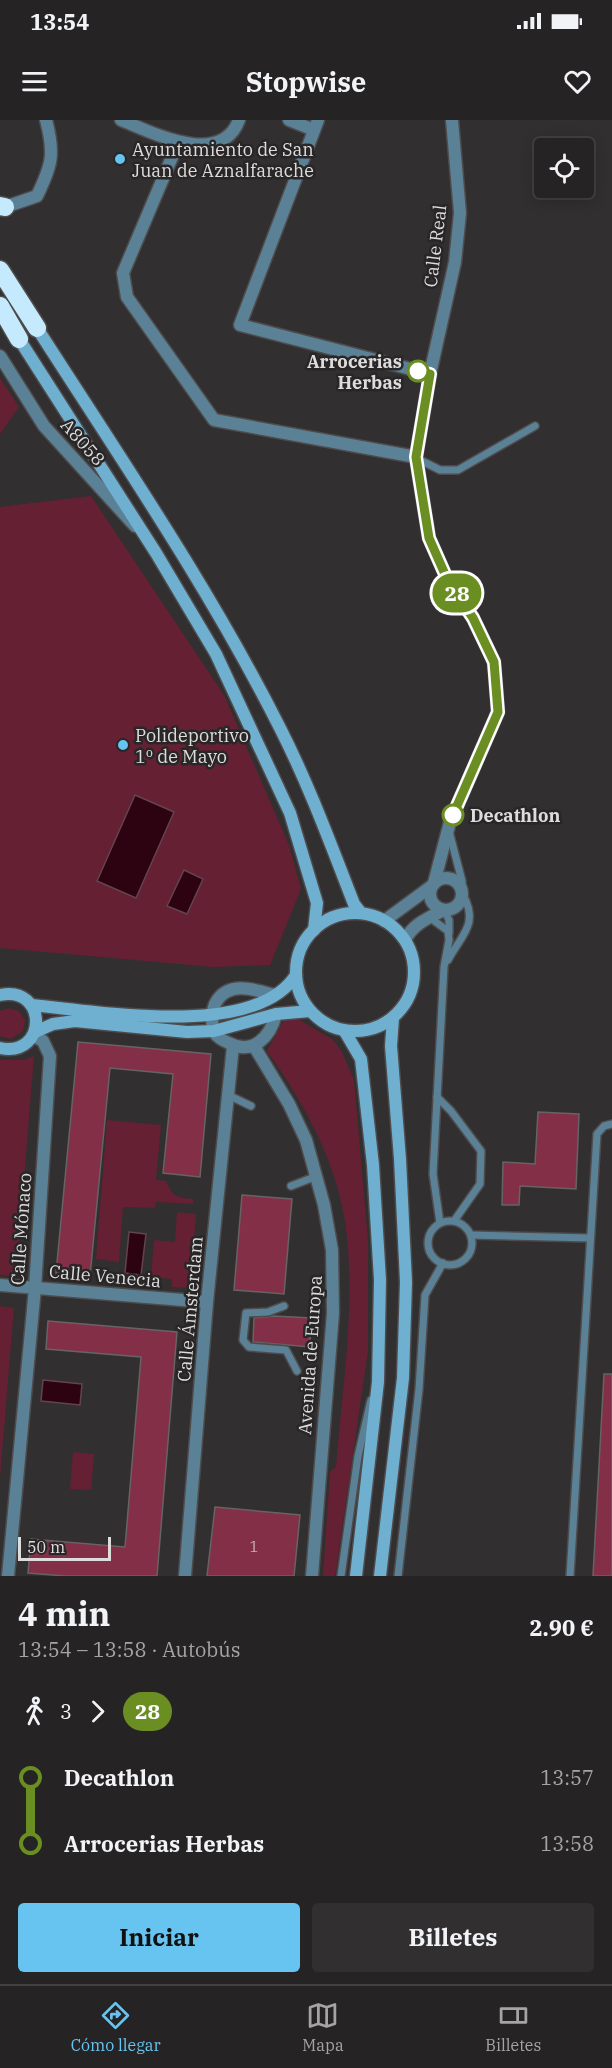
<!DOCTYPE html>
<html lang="es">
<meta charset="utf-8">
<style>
:root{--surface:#262324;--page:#322f31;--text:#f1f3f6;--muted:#a4a4a6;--line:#424041;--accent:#67c4f0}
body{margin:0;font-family:"IBM Plex Serif",serif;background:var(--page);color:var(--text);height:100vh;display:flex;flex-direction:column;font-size:22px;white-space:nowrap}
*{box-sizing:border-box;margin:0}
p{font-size:20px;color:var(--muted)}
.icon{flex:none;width:33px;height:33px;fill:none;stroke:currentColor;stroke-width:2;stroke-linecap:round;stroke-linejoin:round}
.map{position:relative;height:1456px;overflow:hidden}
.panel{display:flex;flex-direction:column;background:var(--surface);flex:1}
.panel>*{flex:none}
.badge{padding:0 12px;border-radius:20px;font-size:21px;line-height:39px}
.tools{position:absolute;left:534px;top:18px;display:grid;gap:12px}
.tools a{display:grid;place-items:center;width:60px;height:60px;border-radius:6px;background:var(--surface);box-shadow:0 3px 15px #0003,0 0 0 2px var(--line);font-size:30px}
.scale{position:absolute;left:18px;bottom:15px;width:93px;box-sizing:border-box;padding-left:6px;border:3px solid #dedcdc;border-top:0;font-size:16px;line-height:21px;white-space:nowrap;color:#dedcdc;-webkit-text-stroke:4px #282626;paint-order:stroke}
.map>.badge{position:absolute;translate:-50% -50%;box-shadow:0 0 0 3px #fff}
.legs{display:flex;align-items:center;gap:9px;height:66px;padding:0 18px;font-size:20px}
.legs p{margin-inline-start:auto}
.head{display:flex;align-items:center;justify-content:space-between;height:102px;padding:0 18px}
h1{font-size:33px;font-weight:800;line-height:45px}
.cta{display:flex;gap:12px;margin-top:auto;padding:12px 18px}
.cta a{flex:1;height:69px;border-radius:6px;background:var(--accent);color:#111;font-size:24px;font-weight:800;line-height:69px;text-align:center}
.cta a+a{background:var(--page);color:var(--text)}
ul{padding:0 18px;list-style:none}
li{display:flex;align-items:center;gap:21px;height:66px;font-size:22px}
li i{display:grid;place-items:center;width:9px;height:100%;margin:0 8px;background:currentColor}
li i::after{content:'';width:15px;height:15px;margin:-8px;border:4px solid;border-radius:50%;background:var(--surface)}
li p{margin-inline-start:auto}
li:first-child i{background:linear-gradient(#0000 50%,currentColor 0)}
li:last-child i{background:linear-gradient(currentColor 50%,#0000 0)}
.status{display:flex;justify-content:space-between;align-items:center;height:42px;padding:0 30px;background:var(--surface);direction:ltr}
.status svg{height:16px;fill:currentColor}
header{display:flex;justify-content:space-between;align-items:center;height:78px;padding:0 18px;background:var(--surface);font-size:27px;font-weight:800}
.tab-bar{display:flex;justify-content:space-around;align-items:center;height:84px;border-top:2px solid var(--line);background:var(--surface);font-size:16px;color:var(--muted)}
.tab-bar a{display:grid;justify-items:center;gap:3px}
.tab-bar .active{color:var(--accent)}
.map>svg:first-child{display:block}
.green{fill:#652034}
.water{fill:#2d0311;stroke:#62444e;stroke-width:1.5}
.building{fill:#832f47;stroke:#676364;stroke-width:1.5}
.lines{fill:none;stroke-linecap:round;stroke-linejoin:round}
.lane-casing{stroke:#4e4b4c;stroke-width:10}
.street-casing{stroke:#4e4b4c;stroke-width:15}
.secondary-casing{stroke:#4e4b4c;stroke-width:15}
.highway-casing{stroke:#4e4b4c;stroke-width:21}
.lane{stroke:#5a8195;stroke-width:7}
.street{stroke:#5a8195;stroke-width:12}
.secondary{stroke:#6fafcf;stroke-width:12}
.highway{stroke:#c5eafe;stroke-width:18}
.line-1-casing{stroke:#fff;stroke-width:14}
.line-1{stroke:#6b8e23;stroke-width:9}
.poi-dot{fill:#67c4f0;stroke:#282626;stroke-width:2}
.stop-1-dot{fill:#fff;stroke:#6b8e23;stroke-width:3}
.labels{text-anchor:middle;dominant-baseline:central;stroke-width:5;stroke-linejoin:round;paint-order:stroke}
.number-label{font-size:15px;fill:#c7b1b7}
.poi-label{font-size:18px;fill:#dedcdc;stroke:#282626;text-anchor:start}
.street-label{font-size:18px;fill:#dedcdc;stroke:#282626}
.stop-label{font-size:18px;font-weight:bold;fill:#dedcdc;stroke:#282626;text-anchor:end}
</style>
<div class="status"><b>13:54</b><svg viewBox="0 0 49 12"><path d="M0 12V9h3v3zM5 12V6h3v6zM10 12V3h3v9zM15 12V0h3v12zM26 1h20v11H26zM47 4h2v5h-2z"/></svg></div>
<header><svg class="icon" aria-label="menu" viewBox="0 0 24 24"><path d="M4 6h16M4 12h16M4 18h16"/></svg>Stopwise<svg class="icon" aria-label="heart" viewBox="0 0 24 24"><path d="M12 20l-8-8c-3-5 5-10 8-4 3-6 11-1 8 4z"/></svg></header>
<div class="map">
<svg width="612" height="1456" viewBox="0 0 612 1456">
<rect width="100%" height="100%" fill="#322f30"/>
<!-- green -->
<g class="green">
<polygon points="0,258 19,287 0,314"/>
<polygon points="91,376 224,575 289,725 301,769 270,845 213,847 0,828 0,387"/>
<polygon points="9,888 19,891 25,900 23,911 11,919 0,916 0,891"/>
<path d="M 296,898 L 332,919 L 342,932 L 354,960 L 368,1121 L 368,1231 L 335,1456 L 323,1456 L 330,1352 L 336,1347 C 342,1269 356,1187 346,1109 C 338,1044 305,984 267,931 L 284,900 Z"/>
<polygon points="34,936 16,1156 0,1155 0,940 24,940"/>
<path d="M 107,1000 L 161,1005 L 156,1060 L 166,1061 C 172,1076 177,1078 193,1079 L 193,1084 L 156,1082 L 155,1088 L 123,1087 L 119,1142 L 96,1139 Z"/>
<polygon points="177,1092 196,1094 190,1168 172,1167 172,1159 151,1157 154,1120 175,1122"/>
<polygon points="0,1186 14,1188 0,1357"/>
<polygon points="73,1332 94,1334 91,1370 70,1369"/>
</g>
<!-- water -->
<g class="water">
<polygon points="135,675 174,692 136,778 97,761"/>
<polygon points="184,750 203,759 187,794 167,786"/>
<polygon points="129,1112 146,1114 141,1155 125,1153"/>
<polygon points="43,1260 82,1264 80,1285 41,1281"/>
</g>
<!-- building -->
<g class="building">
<polygon points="78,922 211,934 200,1057 163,1053 173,954 110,948 90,1156 56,1153"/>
<polygon points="538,992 579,994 576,1069 520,1066 519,1085 502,1085 503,1042 535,1044"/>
<polygon points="242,1075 292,1079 284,1174 234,1170"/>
<polygon points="274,1196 311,1198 310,1227 253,1222 254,1198"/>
<polygon points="48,1201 177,1212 157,1456 65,1456 28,1453 31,1419 125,1427 141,1237 46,1229"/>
<polygon points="604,1254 612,1254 612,1456 593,1456"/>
<polygon points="215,1387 300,1395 294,1456 207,1456"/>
</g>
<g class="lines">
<defs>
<g id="lane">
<polyline points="416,338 440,350 458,350 535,306"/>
<polyline points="450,715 462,761 462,771"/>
<polyline points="444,790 449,800 449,813"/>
<polyline points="429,797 448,811 449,820 444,847 433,1054 440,1103"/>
<path d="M 448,840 C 462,814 480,804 462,773"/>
<polyline points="228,975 251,986"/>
<polyline points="437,977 451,991 481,1031 480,1064 454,1101"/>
<polyline points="291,1066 317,1056"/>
<circle cx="450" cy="1123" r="22"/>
<polyline points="471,1115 590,1118"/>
<polyline points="284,1186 268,1192 246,1193 243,1220 249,1227 286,1230 297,1251"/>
<polyline points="341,1456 358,1336 371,1280"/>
<polyline points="398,1456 419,1269 425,1175 443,1143"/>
<polyline points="570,1456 597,1014 604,1006 612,1004"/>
</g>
<g id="street">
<path d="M 121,0 C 153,13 221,48 239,0"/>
<polyline points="289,0 314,10"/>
<polyline points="318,0 240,205 430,254"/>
<polyline points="178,23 123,153 127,177 214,300 416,337"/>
<path d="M 5,87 L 37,76 C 52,45 55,34 46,0"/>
<polyline points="0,236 44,306 135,406"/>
<circle cx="446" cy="774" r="16"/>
<polyline points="434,763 450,702 498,592 494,542 473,498 448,461 429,418 416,337 430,254 455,142 460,93 452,0"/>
<polyline points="384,801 433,765"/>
<path d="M 405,820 C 413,804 428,798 444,790"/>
<path d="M 274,875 C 254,869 227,860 215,884 C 212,891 211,904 214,912 C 217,917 224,921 229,923 C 253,936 271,916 276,894"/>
<polyline points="254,926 289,984 306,1020 324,1085 332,1130 333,1193 312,1456"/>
<polyline points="0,1165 207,1182"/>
<polyline points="8,1456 35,1168 50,936 43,921 33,915"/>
<polyline points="185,1456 207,1182 233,926"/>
</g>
<g id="secondary">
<path d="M 37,208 C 121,339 210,469 280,608 C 309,665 331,725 354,784 L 361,793"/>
<polyline points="19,219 156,433 216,534 290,693 317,783 314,810"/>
<circle cx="355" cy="852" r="59"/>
<path d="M 0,875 C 48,865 48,938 0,928"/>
<path d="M 31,885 C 98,891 254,920 296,855"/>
<polyline points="344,910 361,939 373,1045 380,1160 378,1262 356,1456"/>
<polyline points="35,912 53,904 75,901 187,912 214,911 276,894 310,891"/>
<polyline points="380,1456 403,1258 406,1162 400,1039 391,926 393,898"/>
</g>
<g id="highway">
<polyline points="0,86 5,87"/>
<polyline points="0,150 37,208"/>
<polyline points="0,186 19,219"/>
</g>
</defs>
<!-- lane casing -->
<use href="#lane" class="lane-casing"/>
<!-- street casing -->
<use href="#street" class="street-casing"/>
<!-- secondary casing -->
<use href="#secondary" class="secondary-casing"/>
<!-- highway casing -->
<use href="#highway" class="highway-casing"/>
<!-- lane -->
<use href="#lane" class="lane"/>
<!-- street -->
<use href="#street" class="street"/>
<!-- secondary -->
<use href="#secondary" class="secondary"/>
<!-- highway -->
<use href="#highway" class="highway"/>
</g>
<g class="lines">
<defs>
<polyline id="line-1" points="418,251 430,254 416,337 429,418 448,461 473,498 494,542 498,592 453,695"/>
</defs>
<!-- line-1 casing -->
<use href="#line-1" class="line-1-casing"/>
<!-- line-1 -->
<use href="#line-1" class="line-1"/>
</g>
<!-- markers -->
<g class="poi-dot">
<circle cx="120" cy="39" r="6"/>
<circle cx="123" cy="625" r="6"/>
</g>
<g class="stop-1-dot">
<circle cx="418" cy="251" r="10"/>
<circle cx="453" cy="695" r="10"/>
</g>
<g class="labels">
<!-- number labels -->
<g class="number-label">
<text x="254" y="1426">1</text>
</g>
<!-- poi labels -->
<g class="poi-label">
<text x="132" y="29">Ayuntamiento de San<tspan x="132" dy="21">Juan de Aznalfarache</tspan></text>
<text x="135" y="615">Polideportivo<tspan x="135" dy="21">1º de Mayo</tspan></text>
</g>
<!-- street labels -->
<g class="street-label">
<text transform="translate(435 126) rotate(-83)">Calle Real</text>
<text transform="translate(83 322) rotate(48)">A8058</text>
<text transform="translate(21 1109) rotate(-86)">Calle Mónaco</text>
<text transform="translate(105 1156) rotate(5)">Calle Venecia</text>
<text transform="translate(190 1189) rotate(-85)">Calle Ámsterdam</text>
<text transform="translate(310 1235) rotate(-86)">Avenida de Europa</text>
</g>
<!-- stop labels -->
<g class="stop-label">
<text x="402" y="241">Arrocerias<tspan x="402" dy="21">Herbas</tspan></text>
<text x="470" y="695" text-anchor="start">Decathlon</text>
</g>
</g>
</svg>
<div class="tools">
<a><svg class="icon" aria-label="locate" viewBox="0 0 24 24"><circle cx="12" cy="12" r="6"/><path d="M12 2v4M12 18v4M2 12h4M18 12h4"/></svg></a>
</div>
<div class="scale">50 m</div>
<b class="badge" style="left:457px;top:473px;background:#6b8e23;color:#fff">28</b>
</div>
<section class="panel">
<div class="head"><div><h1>4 min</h1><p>13:54 – 13:58 · Autobús</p></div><b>2.90 €</b></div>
<div class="legs"><svg class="icon" aria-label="walk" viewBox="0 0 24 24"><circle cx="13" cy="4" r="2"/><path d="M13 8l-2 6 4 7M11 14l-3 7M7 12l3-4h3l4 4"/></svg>3<svg class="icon" aria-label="forward" viewBox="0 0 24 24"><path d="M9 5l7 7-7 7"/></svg><b class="badge" style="background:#6b8e23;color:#fff">28</b></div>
<ul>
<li><i style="color:#6b8e23"></i><b>Decathlon</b><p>13:57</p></li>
<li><i style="color:#6b8e23"></i><b>Arrocerias Herbas</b><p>13:58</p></li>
</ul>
<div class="cta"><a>Iniciar</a><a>Billetes</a></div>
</section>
<nav class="tab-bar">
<a class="active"><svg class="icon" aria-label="directions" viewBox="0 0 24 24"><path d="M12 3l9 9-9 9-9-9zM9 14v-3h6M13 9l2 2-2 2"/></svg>Cómo llegar</a>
<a><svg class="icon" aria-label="map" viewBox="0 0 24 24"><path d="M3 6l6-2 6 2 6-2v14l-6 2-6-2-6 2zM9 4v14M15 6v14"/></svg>Mapa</a>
<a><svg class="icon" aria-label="tickets" viewBox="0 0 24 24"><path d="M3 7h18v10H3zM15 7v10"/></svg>Billetes</a>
</nav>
